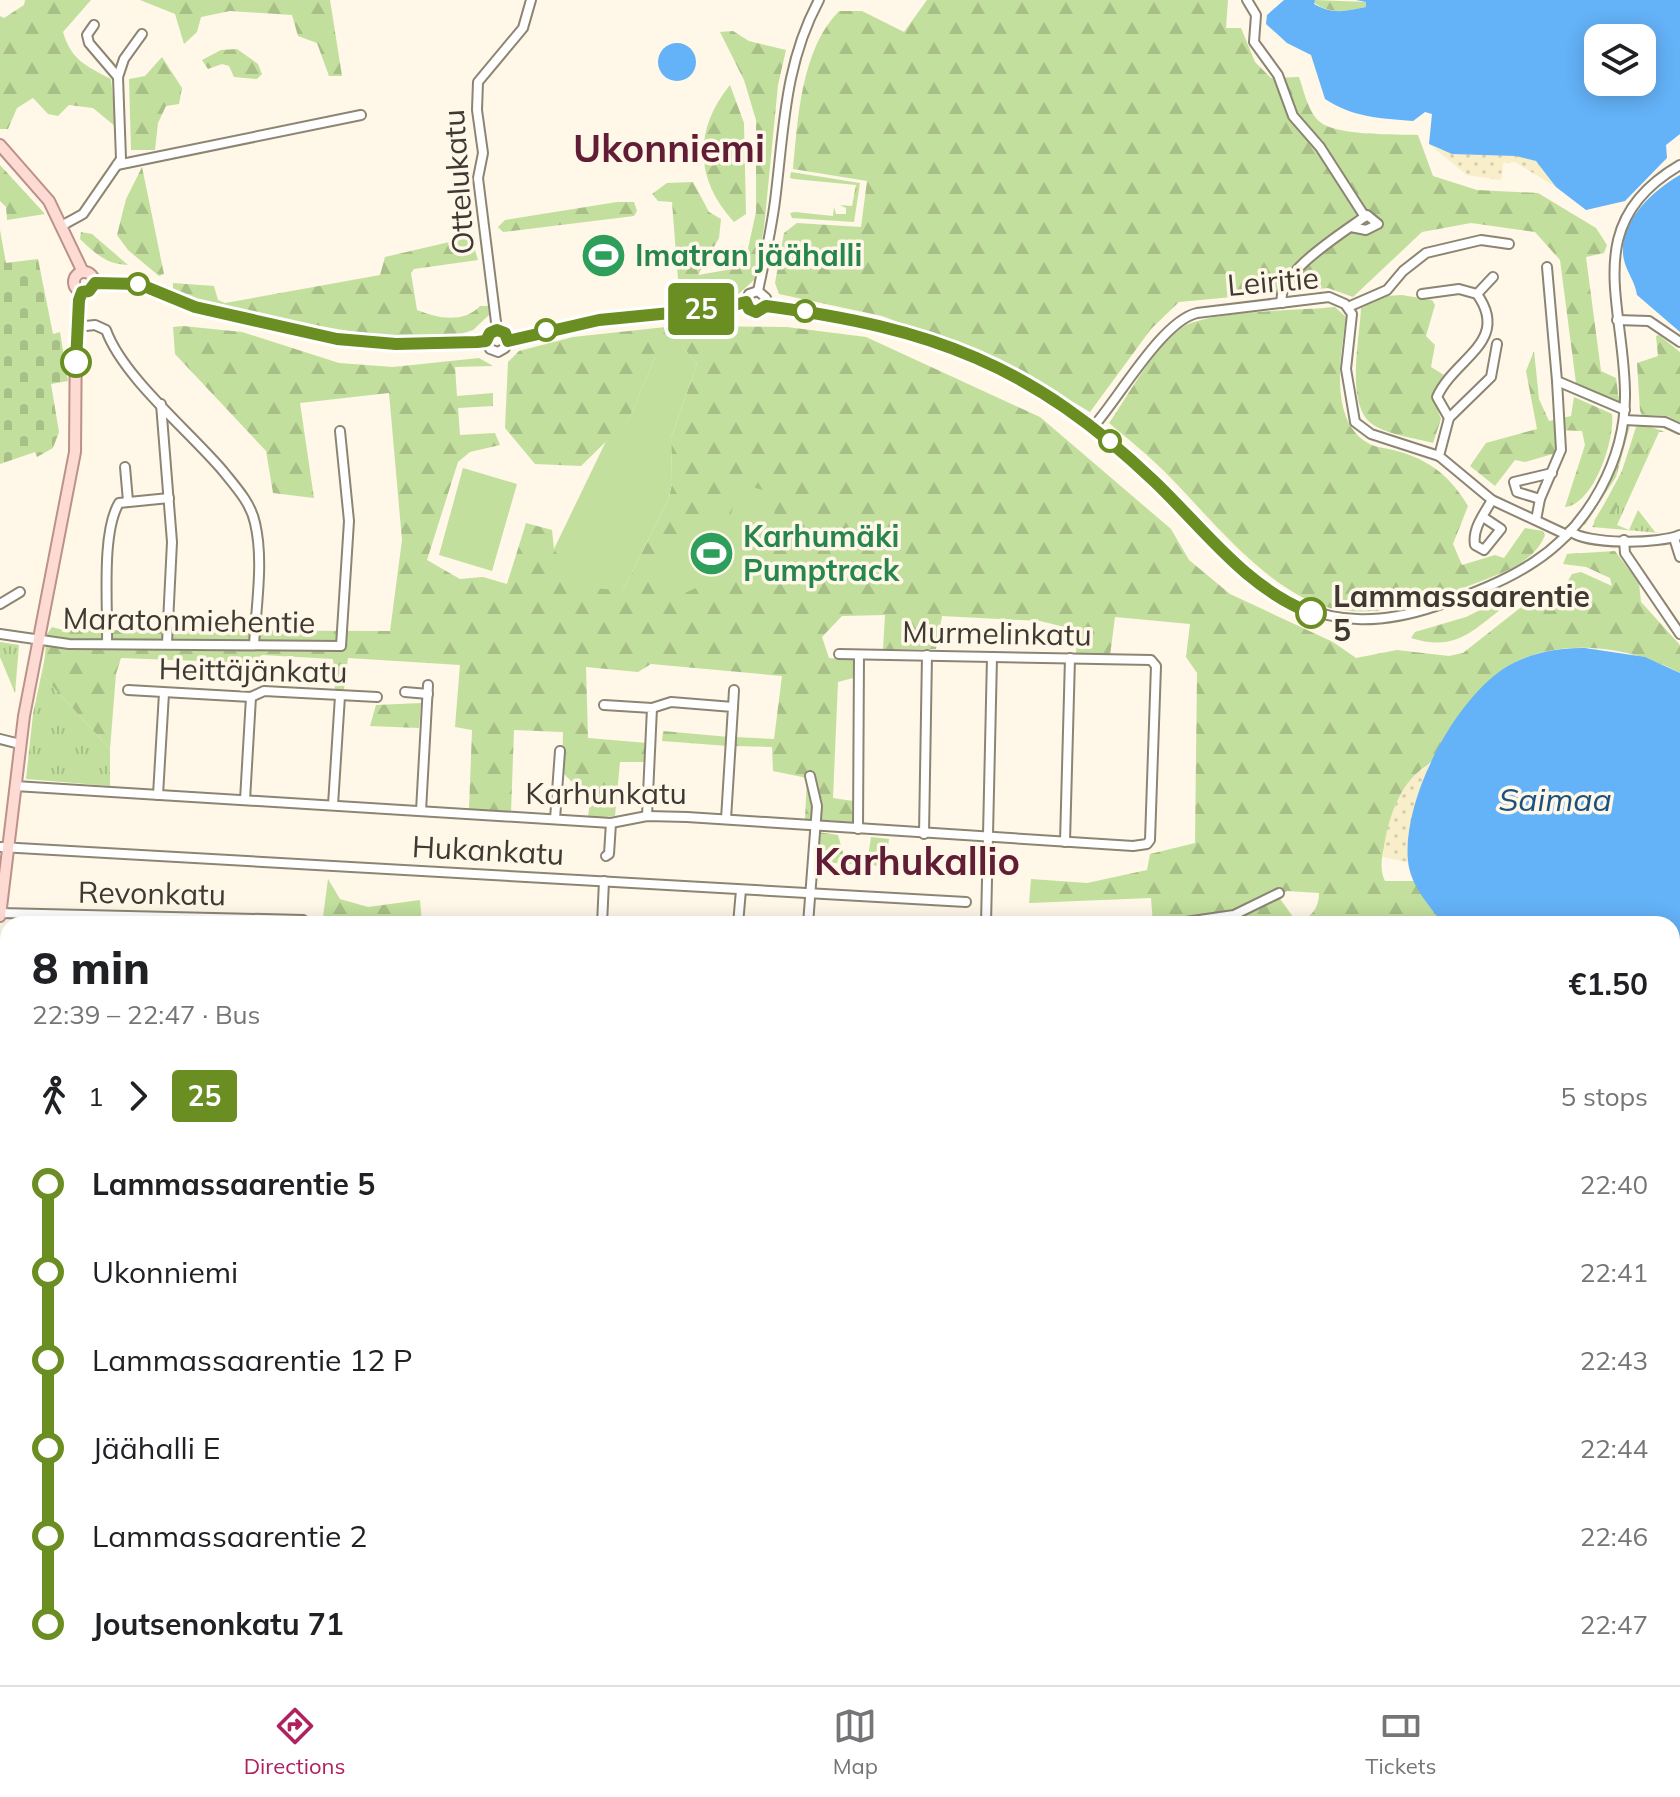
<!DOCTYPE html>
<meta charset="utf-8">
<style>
:root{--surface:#fff;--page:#f6f6f6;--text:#202124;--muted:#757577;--line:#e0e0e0;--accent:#af225d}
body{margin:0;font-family:Mulish,sans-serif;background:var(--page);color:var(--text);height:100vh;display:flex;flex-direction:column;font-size:30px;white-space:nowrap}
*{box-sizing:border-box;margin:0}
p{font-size:26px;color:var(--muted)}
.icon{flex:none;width:44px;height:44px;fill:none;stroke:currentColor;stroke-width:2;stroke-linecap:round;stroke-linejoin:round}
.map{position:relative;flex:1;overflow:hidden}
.side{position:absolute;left:0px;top:916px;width:1680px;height:770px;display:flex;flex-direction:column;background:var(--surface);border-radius:24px 24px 0 0;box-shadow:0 4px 20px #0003}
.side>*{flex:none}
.badge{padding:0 16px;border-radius:6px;font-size:28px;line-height:52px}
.buttons{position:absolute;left:1584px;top:24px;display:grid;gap:16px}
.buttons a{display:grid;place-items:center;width:72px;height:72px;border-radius:16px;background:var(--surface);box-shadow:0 4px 20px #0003;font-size:40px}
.map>.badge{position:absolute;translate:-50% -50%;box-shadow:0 0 0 4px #fff}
.legs{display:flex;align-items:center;gap:12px;height:88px;padding:0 32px;font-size:26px}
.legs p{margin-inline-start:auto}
.headline{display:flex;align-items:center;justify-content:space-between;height:136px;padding:0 32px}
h1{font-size:44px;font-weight:800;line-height:60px}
ul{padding:0 32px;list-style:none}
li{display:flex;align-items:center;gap:28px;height:88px;font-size:30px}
li i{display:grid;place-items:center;width:12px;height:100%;margin:0 10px;background:currentColor}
li i::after{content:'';width:20px;height:20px;margin:-10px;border:6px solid;border-radius:50%;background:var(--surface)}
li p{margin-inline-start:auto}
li:first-child i{background:linear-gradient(#0000 50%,currentColor 0)}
li:last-child i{background:linear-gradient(currentColor 50%,#0000 0)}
.menu{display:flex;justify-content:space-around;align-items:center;height:112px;border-top:2px solid var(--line);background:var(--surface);font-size:22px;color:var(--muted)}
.menu a{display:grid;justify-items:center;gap:4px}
.menu .active{color:var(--accent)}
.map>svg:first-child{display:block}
.grass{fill:url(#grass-tufts)}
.forest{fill:url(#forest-firs);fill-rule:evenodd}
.sand{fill:url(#sand-dots)}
.cemetery{fill:url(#cemetery-stones)}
.pitch{fill:#c2df9d}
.water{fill:#64b2f8;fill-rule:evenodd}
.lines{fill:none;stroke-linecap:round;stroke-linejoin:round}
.minor-casing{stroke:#8d8573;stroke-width:12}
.major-casing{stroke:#ba9289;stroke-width:14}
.minor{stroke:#fff;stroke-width:8}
.major{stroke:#fedad4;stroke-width:10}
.line-1-casing{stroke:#fff;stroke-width:18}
.line-1{stroke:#6b8e23;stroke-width:12}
.stop-1-dot{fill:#fff;stroke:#6b8e23;stroke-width:4}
.labels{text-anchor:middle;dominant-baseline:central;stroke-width:7;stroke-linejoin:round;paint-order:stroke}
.street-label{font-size:30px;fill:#3e3a33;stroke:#fff7e8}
.leisure-label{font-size:30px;font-weight:bold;fill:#27864d;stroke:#fff7e8;text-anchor:start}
.stop-label{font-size:30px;font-weight:bold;fill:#3e3a33;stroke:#fff7e8;text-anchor:start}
.water-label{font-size:32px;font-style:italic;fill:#1a517e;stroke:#fff7e8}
.district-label{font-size:38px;font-weight:bold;fill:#601d35;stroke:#fff7e8}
</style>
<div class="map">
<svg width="1680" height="1685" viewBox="0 0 1680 1685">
<defs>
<pattern id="grass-tufts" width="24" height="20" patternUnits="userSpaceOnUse" patternTransform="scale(2)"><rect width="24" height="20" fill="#c2df9d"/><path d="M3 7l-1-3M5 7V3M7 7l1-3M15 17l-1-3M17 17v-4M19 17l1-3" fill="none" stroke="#a8c088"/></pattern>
<pattern id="forest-firs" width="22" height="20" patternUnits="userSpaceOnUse" patternTransform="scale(2)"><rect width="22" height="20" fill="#c2df9d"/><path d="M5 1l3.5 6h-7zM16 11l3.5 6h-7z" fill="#a8c088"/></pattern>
<pattern id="sand-dots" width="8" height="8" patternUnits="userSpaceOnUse" patternTransform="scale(2)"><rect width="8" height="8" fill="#f8eec9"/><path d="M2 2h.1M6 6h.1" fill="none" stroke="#d6cdad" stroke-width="1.8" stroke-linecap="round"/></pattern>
<pattern id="cemetery-stones" width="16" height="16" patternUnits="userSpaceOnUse" patternTransform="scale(2)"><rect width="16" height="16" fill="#c2df9d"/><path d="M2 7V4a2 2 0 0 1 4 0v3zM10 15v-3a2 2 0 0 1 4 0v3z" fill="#a8c088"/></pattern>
</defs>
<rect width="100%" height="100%" fill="#fff7e8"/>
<!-- grass -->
<g class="grass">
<polygon points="791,172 860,183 854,222 792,218 790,213 795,212 833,216 834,207 836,214 846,214 846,208 840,205 852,206 856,185 794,179 790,178"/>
<polygon points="1643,424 1665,432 1659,432 1617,525 1629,530 1638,510 1655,532 1660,533 1592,527 1622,471 1636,427"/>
<polygon points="1630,426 1616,477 1585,525 1582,523 1611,475 1626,428"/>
<polygon points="0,642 19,645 15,693 0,657"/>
<polygon points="47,648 43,676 110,749 110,786 26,779 33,714"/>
</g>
<!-- forest -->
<g class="forest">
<path d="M 25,0 L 91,0 L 63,32 C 71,60 86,66 111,79 L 116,127 L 93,108 L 69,105 L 58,116 L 48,114 L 33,98 L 17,108 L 8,129 L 0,129 L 0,16 L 4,18 L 24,5 Z"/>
<polygon points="140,0 330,0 342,76 329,76 317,43 298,36 292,15 230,11 201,17 197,32 184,44 175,14"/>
<path d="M 927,0 L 1228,0 L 1226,28 L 1241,28 L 1255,62 L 1271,78 L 1299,77 C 1304,91 1308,112 1320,122 C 1336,136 1396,134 1418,135 L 1433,176 L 1477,190 L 1538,193 L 1596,228 L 1607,245 L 1604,253 L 1586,257 L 1601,371 L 1616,378 L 1619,401 L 1615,405 L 1576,383 L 1560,260 L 1535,232 L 1471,223 L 1422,232 L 1353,297 L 1328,288 L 1179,302 L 1151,329 L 1090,412 L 1005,362 L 882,316 L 779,294 L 775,283 L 784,233 L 797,223 L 861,227 L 867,181 L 793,169 C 798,117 801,50 839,11 L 862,11 L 904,32 Z"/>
<path d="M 1315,0 L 1366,2 L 1366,7 C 1346,11 1333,15 1314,3 Z"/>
<polygon points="733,31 749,41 786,50 778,85 764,228 754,280 733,299 708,299 678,279 672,202 658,201 652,194 667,183 693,182 709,212 721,219 719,238 698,275 744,267 756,212 756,120 744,80 720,32"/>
<polygon points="237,49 258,64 262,74 257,79 234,77 229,66 222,64 208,69 202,60 221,50"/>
<polygon points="162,57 182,88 179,104 166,106 158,123 155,150 131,150 129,79 145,76"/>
<path d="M 730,85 L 744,123 L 746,214 L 734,222 C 694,179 694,129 730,85 Z"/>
<polygon points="0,165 45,214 7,220 6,207 0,201"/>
<polygon points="142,167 164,274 159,276 128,250 117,235 126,199"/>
<polygon points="617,202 634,202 637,211 634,216 503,232 498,227 505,220"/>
<path d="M 81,232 L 92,234 L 128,265 C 106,264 96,254 80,239 Z"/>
<path d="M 471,237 L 478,260 L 414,269 L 411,273 L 417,310 C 437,318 463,324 480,306 L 489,306 L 489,315 L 473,330 L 461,334 L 396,339 L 209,307 L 173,290 L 173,283 L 214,286 L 218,300 L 225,303 L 380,275 L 385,257 Z"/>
<path d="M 1402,295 L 1432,300 L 1435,305 L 1426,336 L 1435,345 L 1431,367 L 1444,375 L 1433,398 L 1441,419 L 1433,443 C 1415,438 1388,435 1372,424 C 1345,404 1360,337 1361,308 L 1386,296 Z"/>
<path d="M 1335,307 L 1346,317 C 1341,353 1328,421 1368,443 C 1376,448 1388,448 1397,451 C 1430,460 1451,477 1468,506 L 1453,544 L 1462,565 L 1495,555 L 1504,558 L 1525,528 L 1543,531 L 1545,535 C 1533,566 1494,575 1466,587 C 1428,602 1382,616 1340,610 C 1273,600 1211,518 1165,472 C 1148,455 1128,439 1109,423 C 1127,398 1159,338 1186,325 C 1221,310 1295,311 1335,307 Z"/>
<path d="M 183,326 L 242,332 L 339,363 L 393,367 L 479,358 L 493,366 L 455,367 L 457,396 L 493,393 L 493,406 L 458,408 L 460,435 L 495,433 L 500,445 L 470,452 L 458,462 L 427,560 L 460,579 L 483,577 L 507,584 L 526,523 L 552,530 L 554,549 L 623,590 L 668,500 L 672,484 L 671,438 L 697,364 L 682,346 L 655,358 L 629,419 L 581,466 L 535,464 L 505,428 L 508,362 L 519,351 L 573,337 L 675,326 L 787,327 L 866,337 L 1040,417 L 1171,529 L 1189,560 L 1230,594 L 1333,642 L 1356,658 L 1397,650 L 1449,656 L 1463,653 L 1530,600 L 1566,584 L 1572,574 L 1581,572 L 1612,586 L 1610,578 L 1586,567 L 1563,564 L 1567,554 L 1615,551 L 1639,583 L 1641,602 L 1680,645 L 1680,673 C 1630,645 1552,635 1502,670 C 1486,681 1472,699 1460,715 C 1449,730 1438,762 1421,769 C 1408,796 1370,853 1385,881 L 1414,881 L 1443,924 L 1153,924 L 1151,898 L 1029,903 L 1031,879 L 1087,883 L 1147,870 L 1150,854 L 1195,843 L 1197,673 L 1186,657 L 1190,624 L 1115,617 L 1110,656 L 1076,655 L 1077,630 L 1040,621 L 942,616 L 936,649 L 883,649 L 885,615 L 842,616 L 822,637 L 829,658 L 854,660 L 853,678 L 838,682 L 833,798 L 853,801 L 852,822 L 805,819 L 807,778 L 773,771 L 772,747 L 735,746 L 735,737 L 774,739 L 782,676 L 651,664 L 638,672 L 586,667 L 588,738 L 647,743 L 645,762 L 620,762 L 615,816 L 588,818 L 590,800 L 562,772 L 563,732 L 514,730 L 511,812 L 469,809 L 472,730 L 455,727 L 460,665 L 348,658 L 344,689 L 335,689 L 333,659 L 262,655 L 251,663 L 121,658 L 116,674 L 110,749 L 43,676 L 47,634 L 52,627 L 63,630 L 390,631 L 402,540 L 389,393 L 300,403 L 314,498 L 273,493 L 266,451 L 175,354 L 173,327 ZM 1287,891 L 1319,893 C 1319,908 1311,919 1296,921 L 1278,896 Z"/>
<polygon points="1659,335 1680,352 1680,423 1668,416 1642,415 1640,411 1637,363 1658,356 1656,336"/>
<path d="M 1534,351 L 1539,399 L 1549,421 L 1571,416 L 1574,397 L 1612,414 C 1615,440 1594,504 1565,507 L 1585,445 L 1582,431 L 1556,430 L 1556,453 L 1525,462 L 1515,460 L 1495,486 L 1470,466 L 1486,443 L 1537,429 L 1526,371 Z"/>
<polygon points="1643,428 1653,431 1653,439 1609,522 1596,525 1594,521 1618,482 1635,435"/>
<path d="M 1502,599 L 1505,606 C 1472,631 1456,652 1411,638 L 1415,632 L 1466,617 Z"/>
<polygon points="421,703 419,728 370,726 376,705"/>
<polygon points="663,731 729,737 728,746 662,741"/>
<polygon points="818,832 838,835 844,856 868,857 871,837 889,839 885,866 817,862"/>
<polygon points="328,879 340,899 368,907 420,900 422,924 319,924 323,917"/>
<polygon points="493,1678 1319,1678 1337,1685 494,1685"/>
<polygon points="1372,1678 1424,1678 1437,1685 1369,1685"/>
</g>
<!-- sand -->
<g class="sand">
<path d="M 1429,144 C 1461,164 1506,145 1537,162 C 1546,167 1549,179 1556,187 L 1515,162 L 1503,163 L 1501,180 L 1467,175 Z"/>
<path d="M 1429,765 L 1417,799 L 1408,862 L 1383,857 C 1385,826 1399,779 1429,765 Z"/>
</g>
<!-- cemetery -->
<polygon class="cemetery" points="0,230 6,263 38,259 53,334 60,332 68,381 51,384 59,432 53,448 37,457 35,452 0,464"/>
<!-- pitch -->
<g class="pitch">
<polygon points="667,345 682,346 697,364 671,438 672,483 668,500 623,590 588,588 574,583 554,549 608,437 629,419 655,358"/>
<polygon points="463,468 517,484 492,571 439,555"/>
<polygon points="739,484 775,493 774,528 734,571 678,596 657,584 687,520 702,513 716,521 729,522"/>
</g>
<!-- water -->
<g class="water">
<path d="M 1284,0 L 1315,0 L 1314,4 C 1333,15 1346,11 1366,7 L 1366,2 L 1356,0 L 1680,0 L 1680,134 L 1666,145 L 1667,158 L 1662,163 L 1625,201 L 1586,210 L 1556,187 L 1536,161 L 1516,156 L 1452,154 L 1429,144 L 1432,114 L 1425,112 L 1413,121 C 1380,118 1354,118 1325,99 L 1311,55 L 1287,43 L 1266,24 L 1267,15 ZM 1642,38 L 1642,82 L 1598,82 L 1598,38 Z"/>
<circle cx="677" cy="62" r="19"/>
<path d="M 1680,175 L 1680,332 L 1637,295 C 1635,281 1627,273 1624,260 C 1616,224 1652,191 1680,175 Z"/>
<path d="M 1585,648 L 1645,657 L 1680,673 L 1680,1685 L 1475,1685 L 1472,1678 L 1672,1678 L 1672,924 L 1443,924 C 1429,905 1410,885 1408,861 C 1402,800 1453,703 1503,669 C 1525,654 1558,647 1585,648 Z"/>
</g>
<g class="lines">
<defs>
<g id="minor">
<polyline points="1247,0 1256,15 1254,42 1278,75 1293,116 1320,147 1365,217"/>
<polyline points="94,25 87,35 89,43 118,77"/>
<polyline points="117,165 361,115"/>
<polyline points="63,225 83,214 121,159 118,77 124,59 142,34"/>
<polyline points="1547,267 1557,381 1625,410"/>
<polyline points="95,283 139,284 195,307 337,339 422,345 486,341"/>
<path d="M 758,291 C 764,262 771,232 775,201 C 784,130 784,65 819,0"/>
<polyline points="1422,294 1459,289 1477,294"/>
<polyline points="746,302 749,294 758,291 766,298 766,306"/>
<polyline points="746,302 752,312 760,312 766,306"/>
<path d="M 1282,303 C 1275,273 1346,231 1367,215 L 1378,224 L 1366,230 L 1351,227"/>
<path d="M 766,306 C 882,322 967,341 1067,408 C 1113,439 1153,479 1191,519 C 1267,596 1323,644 1436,606 C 1470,595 1504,582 1534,562 C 1589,526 1626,459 1625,393 C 1624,302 1580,223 1680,165"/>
<polyline points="1348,307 1387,290 1403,271 1426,253 1481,240 1509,244"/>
<polyline points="1617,320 1649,321 1680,342"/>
<path d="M 76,327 L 95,325 L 106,330 C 123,377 189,431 223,471 C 235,486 251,503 255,523 C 264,561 256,606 254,645"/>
<polyline points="497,330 478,178 483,153 477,110 478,82 523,28 531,0"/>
<polyline points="486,341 490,349 498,352 505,348 508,341"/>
<polyline points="508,341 599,320 722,308 746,302"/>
<polyline points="1497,344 1491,377 1449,418 1439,456 1492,500 1567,535"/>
<polyline points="161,404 172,542 167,643"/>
<path d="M 1449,418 L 1437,397 C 1454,358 1511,342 1477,294 L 1493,277"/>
<polyline points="1624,420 1665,422 1680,429"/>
<path d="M 1093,427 C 1119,398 1162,321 1197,313 L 1329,297 L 1345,304 L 1352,314 L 1346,369 L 1355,422 L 1371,434 L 1439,456"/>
<polyline points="125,467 128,501"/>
<polyline points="1540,499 1517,492 1514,482 1552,473"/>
<path d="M 1483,517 L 1501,529 L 1484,550 L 1475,545 C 1472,529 1484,514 1492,500"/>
<polyline points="1536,520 1540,499 1561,450 1557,381"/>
<path d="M 1570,531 C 1587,545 1660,544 1680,535"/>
<polyline points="1674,538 1680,557"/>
<polyline points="1624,540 1625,553 1680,634"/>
<polyline points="0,604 20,592"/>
<polyline points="0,634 69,644 341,646 349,521 340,431"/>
<path d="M 107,643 C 108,606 101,533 119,503 L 169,498"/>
<polyline points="128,690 251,697 264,691 377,697"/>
<polyline points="405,692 428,694"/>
<polyline points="604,705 652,708 647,816"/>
<polyline points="733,707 734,690"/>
<polyline points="652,708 671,702 733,707 726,819"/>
<polyline points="0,739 20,744"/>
<polyline points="15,786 611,823 647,816 687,817 1133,846 1147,844 1150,840 1156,666 1151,660 839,654"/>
<polyline points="158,795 164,693"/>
<polyline points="245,800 251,697"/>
<polyline points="333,805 340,696"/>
<polyline points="421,811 428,685"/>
<polyline points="555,819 560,751"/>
<polyline points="858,829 859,655"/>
<polyline points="924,834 927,655"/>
<polyline points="1065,842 1070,658"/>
<polyline points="0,847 966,902"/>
<polyline points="606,856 609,854 611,823"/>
<polyline points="0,913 303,920"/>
<polyline points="602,924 604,881"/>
<polyline points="738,924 741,890"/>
<polyline points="808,924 817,806 810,776"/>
<polyline points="986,924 992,657"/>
<polyline points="1172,924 1234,915 1279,893"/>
<polyline points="0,977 8,977"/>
<polyline points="0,1059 8,1058"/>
<polyline points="0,1289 8,1308"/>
<polyline points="0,1340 8,1340"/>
<polyline points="90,1678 98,1684"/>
<polyline points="209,1678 217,1685"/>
<polyline points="277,1678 283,1685"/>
<polyline points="17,1685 30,1678"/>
<polyline points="147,1685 147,1678"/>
</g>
<g id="major">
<polyline points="0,145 49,201 83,272"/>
<circle cx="84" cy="282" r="10"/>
<polyline points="0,916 24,716 75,452 76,321 82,292"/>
<polyline points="0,1101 8,1094"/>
<polyline points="0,1112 8,1118"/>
</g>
</defs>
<!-- minor casing -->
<use href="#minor" class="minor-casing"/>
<!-- major casing -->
<use href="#major" class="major-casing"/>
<!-- minor -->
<use href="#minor" class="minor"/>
<!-- major -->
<use href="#major" class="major"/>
</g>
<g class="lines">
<defs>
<path id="line-1" d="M 76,362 L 79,300 L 82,292 L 89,291 L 95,283 L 139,284 L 195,307 L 337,339 L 396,344 L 477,342 L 486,341 L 490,333 L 497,330 L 505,333 L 508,341 L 599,320 L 722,308 L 746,302 L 749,309 L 756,312 L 766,306 C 931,328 1032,364 1155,482 C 1204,529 1246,588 1311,613"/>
</defs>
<!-- line-1 casing -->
<use href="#line-1" class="line-1-casing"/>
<!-- line-1 -->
<use href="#line-1" class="line-1"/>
</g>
<!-- icons -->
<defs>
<symbol id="stadium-disc" viewBox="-11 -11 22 22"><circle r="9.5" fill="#2e9e5b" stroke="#fff7e8"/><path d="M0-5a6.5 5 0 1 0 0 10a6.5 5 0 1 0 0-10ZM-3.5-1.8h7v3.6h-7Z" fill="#fff"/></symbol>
</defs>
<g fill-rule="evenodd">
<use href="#stadium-disc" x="578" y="230" width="51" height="51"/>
<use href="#stadium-disc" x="686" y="528" width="51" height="51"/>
</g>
<!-- markers -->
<g class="stop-1-dot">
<circle cx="138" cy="284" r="10"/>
<circle cx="805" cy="311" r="10"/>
<circle cx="546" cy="330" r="10"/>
<circle cx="76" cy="362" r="14"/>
<circle cx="1110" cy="441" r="10"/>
<circle cx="1311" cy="613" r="14"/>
</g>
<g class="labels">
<!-- street labels -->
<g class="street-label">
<text transform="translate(458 182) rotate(-94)">Ottelukatu</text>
<text transform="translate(1273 281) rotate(-5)">Leiritie</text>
<text transform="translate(189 620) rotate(1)">Maratonmiehentie</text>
<text transform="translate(997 633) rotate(1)">Murmelinkatu</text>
<text transform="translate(253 670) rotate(1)">Heittäjänkatu</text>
<text x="606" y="793">Karhunkatu</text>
<text transform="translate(488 850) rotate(3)">Hukankatu</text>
<text transform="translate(152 893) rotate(1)">Revonkatu</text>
</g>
<!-- leisure labels -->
<g class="leisure-label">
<text x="635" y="255">Imatran jäähalli</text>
<text x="743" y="536">Karhumäki<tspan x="743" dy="34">Pumptrack</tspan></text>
</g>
<!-- stop labels -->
<g class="stop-label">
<text x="1333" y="596">Lammassaarentie<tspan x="1333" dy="34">5</tspan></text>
</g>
<!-- water labels -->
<g class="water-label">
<text x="1555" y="799">Saimaa</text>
</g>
<!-- district labels -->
<g class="district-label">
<text x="669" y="148">Ukonniemi</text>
<text x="917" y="861">Karhukallio</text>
</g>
</g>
</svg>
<div class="buttons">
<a><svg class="icon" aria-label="layers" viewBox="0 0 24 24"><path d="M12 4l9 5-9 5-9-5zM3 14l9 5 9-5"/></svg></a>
</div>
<b class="badge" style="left:701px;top:309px;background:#6b8e23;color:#fff">25</b>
<section class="side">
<div class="headline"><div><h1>8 min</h1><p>22:39 – 22:47 · Bus</p></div><b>€1.50</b></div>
<div class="legs"><svg class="icon" aria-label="walk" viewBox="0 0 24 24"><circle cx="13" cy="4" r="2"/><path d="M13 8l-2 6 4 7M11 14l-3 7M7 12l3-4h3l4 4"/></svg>1<svg class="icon" aria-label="forward" viewBox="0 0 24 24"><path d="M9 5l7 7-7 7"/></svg><b class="badge" style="background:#6b8e23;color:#fff">25</b><p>5 stops</p></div>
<ul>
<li><i style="color:#6b8e23"></i><b>Lammassaarentie 5</b><p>22:40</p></li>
<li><i style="color:#6b8e23"></i><span>Ukonniemi</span><p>22:41</p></li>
<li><i style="color:#6b8e23"></i><span>Lammassaarentie 12 P</span><p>22:43</p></li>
<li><i style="color:#6b8e23"></i><span>Jäähalli E</span><p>22:44</p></li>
<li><i style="color:#6b8e23"></i><span>Lammassaarentie 2</span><p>22:46</p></li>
<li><i style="color:#6b8e23"></i><b>Joutsenonkatu 71</b><p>22:47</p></li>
</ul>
</section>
</div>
<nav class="menu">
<a class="active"><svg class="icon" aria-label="directions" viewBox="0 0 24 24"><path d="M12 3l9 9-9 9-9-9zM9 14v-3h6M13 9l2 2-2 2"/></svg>Directions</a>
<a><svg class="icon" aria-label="map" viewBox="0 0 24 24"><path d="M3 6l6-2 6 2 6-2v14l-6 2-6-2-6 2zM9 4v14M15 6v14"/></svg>Map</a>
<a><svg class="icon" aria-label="tickets" viewBox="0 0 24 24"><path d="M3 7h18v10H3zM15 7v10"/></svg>Tickets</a>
</nav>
